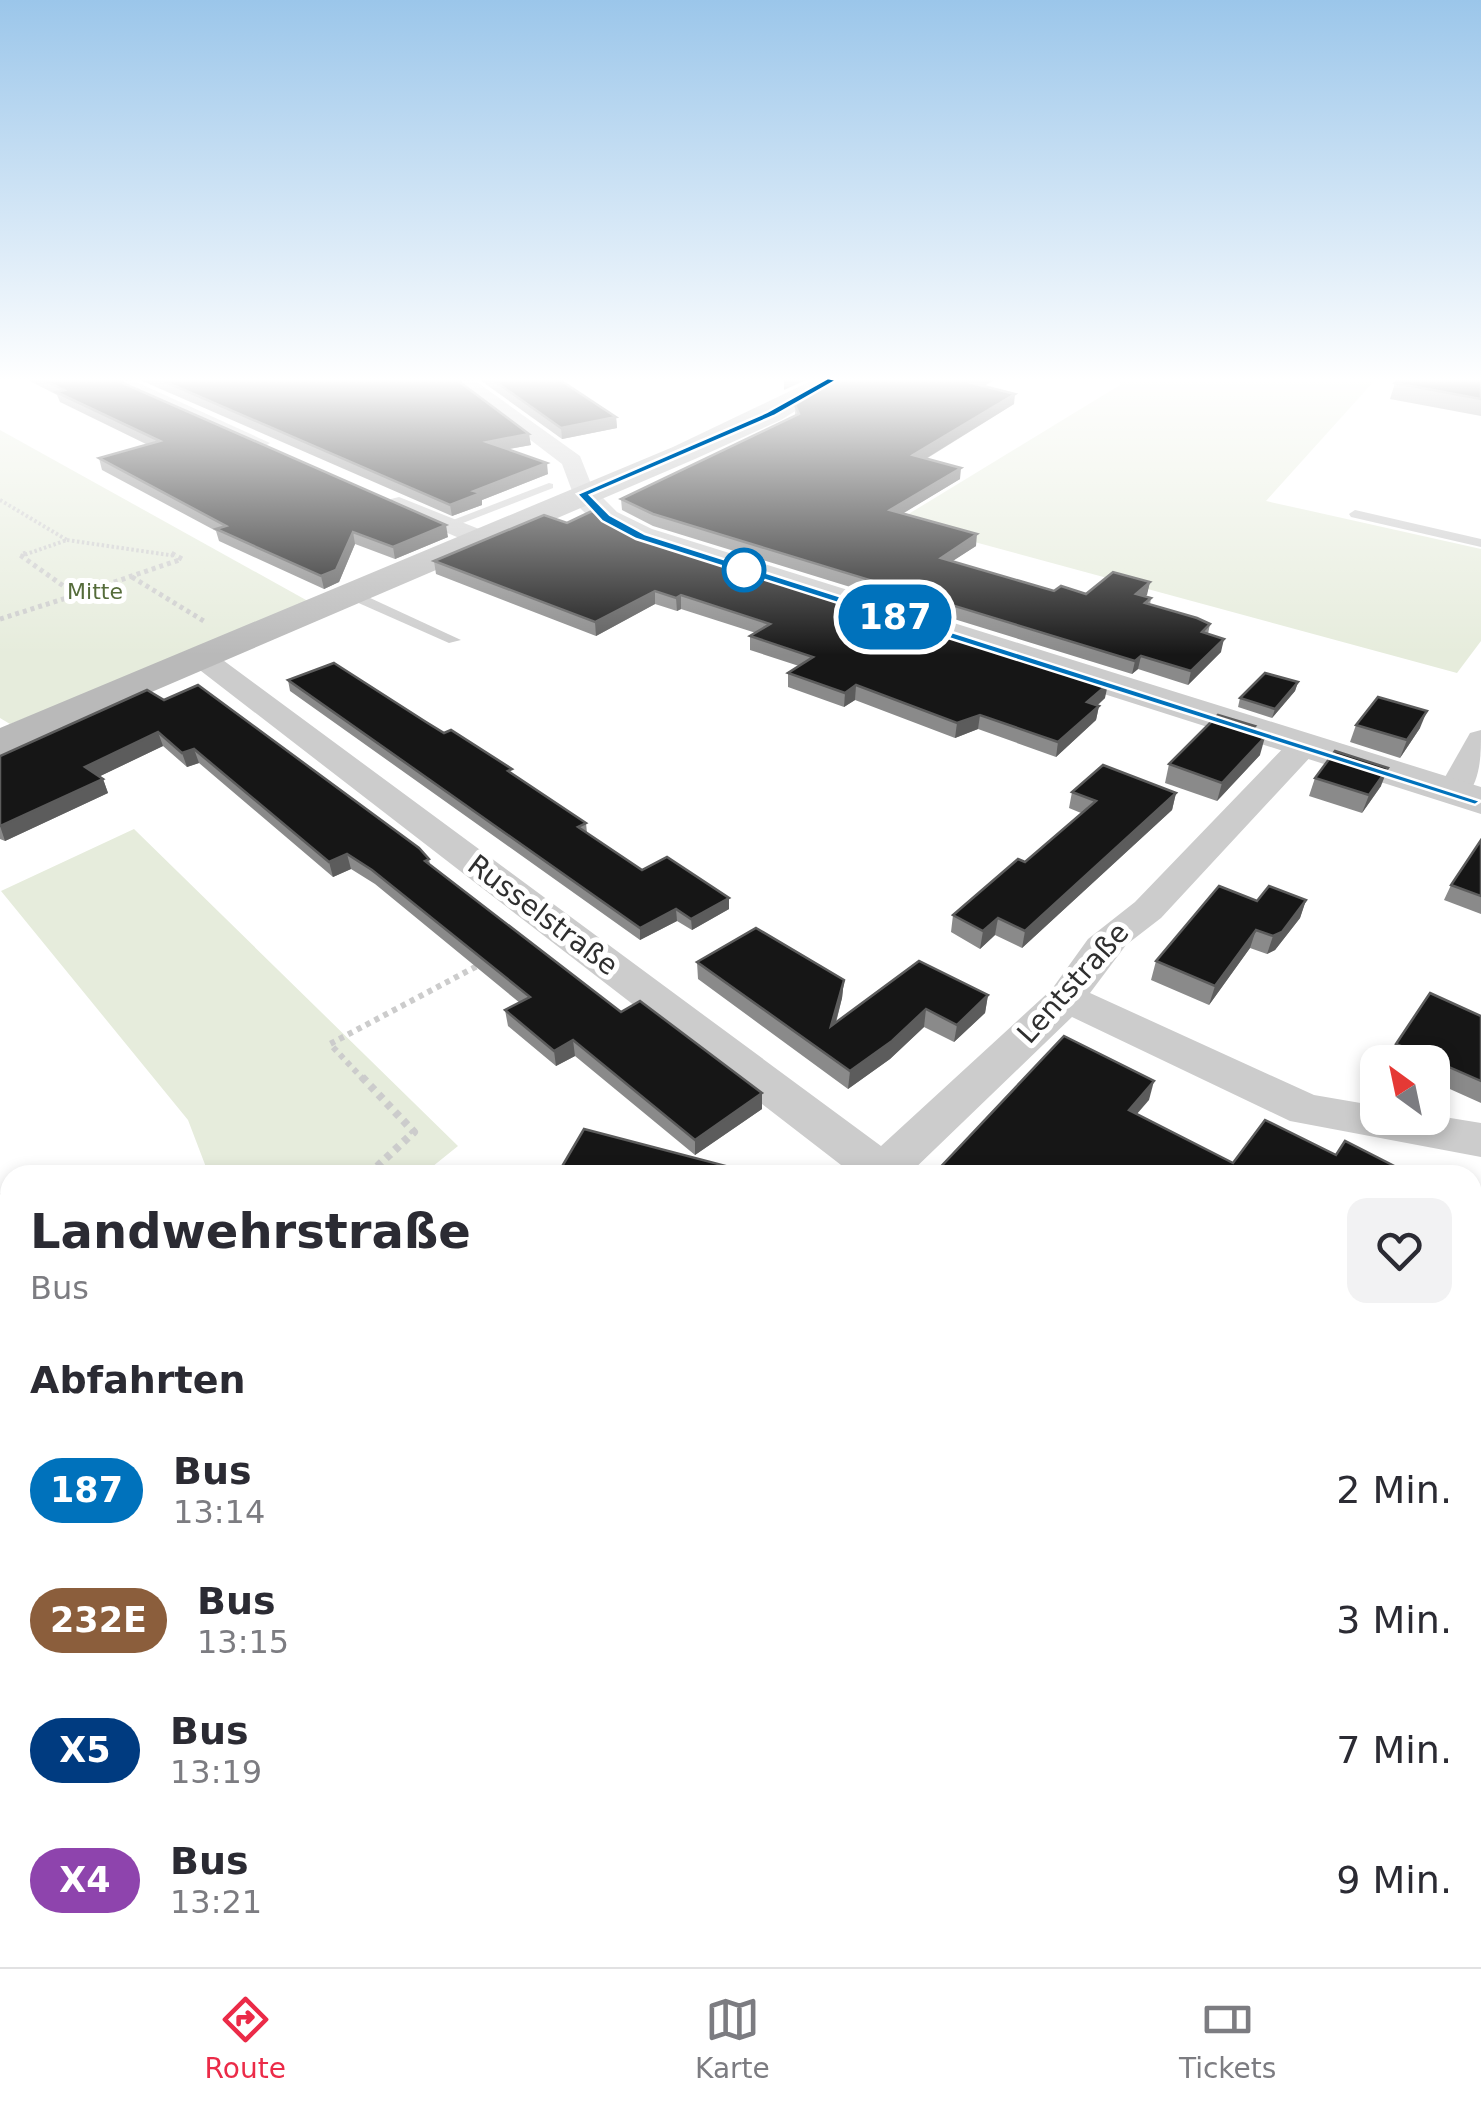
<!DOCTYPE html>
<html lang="de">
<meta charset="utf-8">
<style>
:root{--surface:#fff;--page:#f2f2f3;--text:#2b2b33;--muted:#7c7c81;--line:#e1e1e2;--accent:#eb2b48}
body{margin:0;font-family:"DejaVu Sans",sans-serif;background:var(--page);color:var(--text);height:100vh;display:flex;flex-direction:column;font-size:38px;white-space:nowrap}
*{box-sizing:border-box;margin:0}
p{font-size:32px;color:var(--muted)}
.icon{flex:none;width:55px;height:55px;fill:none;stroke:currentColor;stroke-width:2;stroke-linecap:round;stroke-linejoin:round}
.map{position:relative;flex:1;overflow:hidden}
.panel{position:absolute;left:0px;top:1165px;width:1482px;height:802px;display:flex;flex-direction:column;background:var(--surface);border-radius:30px 30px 0 0;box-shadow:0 5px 15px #0003}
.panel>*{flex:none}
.badge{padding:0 20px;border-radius:32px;font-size:35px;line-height:65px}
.needle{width:65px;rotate:327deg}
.controls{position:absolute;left:1360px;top:1045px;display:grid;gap:20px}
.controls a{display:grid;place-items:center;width:90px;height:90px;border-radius:20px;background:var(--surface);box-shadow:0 5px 15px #0003;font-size:50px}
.map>.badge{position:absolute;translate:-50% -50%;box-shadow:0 0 0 5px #fff}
h2{padding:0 30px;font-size:38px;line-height:90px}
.round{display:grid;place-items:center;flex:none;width:105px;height:105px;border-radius:20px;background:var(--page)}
.headline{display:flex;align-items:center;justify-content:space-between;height:170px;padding:0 30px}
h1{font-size:48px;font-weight:800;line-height:75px}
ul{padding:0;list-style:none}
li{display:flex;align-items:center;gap:30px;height:130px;padding:0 30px}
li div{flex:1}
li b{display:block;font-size:38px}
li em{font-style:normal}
li .badge{min-width:110px;font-weight:700;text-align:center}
.tabs{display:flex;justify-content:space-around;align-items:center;height:140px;border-top:2px solid var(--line);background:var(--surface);font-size:28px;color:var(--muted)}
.tabs a{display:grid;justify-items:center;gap:5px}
.tabs .active{color:var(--accent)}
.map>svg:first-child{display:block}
.green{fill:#e6ecdc}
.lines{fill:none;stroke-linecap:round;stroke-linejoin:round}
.path-far4{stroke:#ccc;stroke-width:4;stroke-dasharray:2.5 2.5;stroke-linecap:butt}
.path-far3{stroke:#ccc;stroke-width:5;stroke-dasharray:4 4;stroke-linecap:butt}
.path-far2{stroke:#ccc;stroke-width:6;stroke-dasharray:5 5;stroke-linecap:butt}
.path-far1{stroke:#ccc;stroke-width:8;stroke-dasharray:6 6;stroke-linecap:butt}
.path{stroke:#ccc;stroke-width:10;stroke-dasharray:8 8;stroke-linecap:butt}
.service{fill:#ccc;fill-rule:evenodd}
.minor{fill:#ccc;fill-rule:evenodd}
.tertiary{fill:#ccc;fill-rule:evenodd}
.secondary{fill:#b9b9b9;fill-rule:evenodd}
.wall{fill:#8a8a8a}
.shaded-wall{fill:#5c5c5c}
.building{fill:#161616;stroke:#5c5c5c;stroke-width:2.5}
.line{fill:#0072bc;stroke:#fff;stroke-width:2.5}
.stop-dot{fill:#fff;stroke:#0072bc;stroke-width:5}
.labels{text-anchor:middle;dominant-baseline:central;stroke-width:10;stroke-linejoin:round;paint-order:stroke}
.far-park-label{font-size:22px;fill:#556c3a;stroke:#fff}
.street-label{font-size:28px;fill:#2f2f2f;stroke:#fff}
</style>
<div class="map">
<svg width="1481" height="1967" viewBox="0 0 1481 1967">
<rect width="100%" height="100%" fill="#fff"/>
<!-- green -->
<g class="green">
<polygon points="1120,380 1375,380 1266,501 1481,549 1481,641 1457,673 897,521 1120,385"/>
<polygon points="0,430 315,605 10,724 0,718"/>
<polygon points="134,829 458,1146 422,1175 209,1175 188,1120 1,891"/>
<polygon points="1472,1500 1481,1505 1481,1907 1472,1901"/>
</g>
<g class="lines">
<!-- path-far4 -->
<g class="path-far4">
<polyline points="0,500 67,540 21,556"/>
<polyline points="67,540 176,556"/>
</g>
<!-- path-far3 -->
<g class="path-far3">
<polyline points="132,577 207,623"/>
<polyline points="76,595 182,559 171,553"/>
<polyline points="0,619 76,595 20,555 26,553"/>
</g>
<!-- path-far2 -->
<polyline class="path-far2" points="364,1080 330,1044 479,965"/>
<!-- path-far1 -->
<polyline class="path-far1" points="362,1077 414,1132 368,1175"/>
<!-- path -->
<g class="path">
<polyline points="1472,1681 1481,1660"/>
<polyline points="1136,1967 1141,1958"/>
</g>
<!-- service -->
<g class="service">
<polygon points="549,483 553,484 553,488 450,528 440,525"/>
<polygon points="1355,510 1481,539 1481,547 1351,517 1349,514"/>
<polygon points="345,591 355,591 461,640 449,643 345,597"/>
</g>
<!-- minor -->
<g class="minor">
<polygon points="106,380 132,380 270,443 259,450 251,448"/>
<polygon points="452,380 474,380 580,456 595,494 591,499 575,499 562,464"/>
<polygon points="399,497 489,533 492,538 480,545 471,543 391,509 391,499"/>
<polygon points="202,649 212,652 881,1146 1052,989 1088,939 1135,902 1293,738 1315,738 1320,745 1315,752 1161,918 1126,945 1090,993 1314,1095 1378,1106 1378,1118 1432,1115 1481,1123 1481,1157 1290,1121 1072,1017 908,1175 854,1175 192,664 188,658 192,652"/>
<path d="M 1481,730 C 1481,758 1481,777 1465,800 L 1441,800 L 1436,793 L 1470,733 Z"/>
<polygon points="0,1623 10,1627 10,1713 0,1709"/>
<polygon points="1472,1903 1481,1907 1481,1967 1375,1967 1372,1958 1472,1958"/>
<polygon points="32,1958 104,1958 103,1967 29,1967"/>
<polygon points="160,1958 232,1958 232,1967 158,1967"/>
</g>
<!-- tertiary -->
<path class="tertiary" d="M 583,485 L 593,488 L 617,512 L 652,529 L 1481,787 L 1481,814 L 630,543 C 605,529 585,517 568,494 Z"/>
<!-- secondary -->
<polygon class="secondary" points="813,380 845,380 781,420 695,459 0,757 0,728 673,447"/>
</g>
<!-- wall -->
<g class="wall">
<polygon points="28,380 116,380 448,537 395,559 355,544 339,582 324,589 219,541 216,531 102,470 99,458 148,445 60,402 57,395"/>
<polygon points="140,380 457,380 531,445 508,449 548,474 482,500 482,505 452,516"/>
<polygon points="480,380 560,380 616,417 617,428 562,439"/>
<polygon points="1481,380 1481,416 1390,399 1395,383"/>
<polygon points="984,386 1014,404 926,459 960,479 903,513 976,546 952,561 1054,591 1086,594 1150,582 1146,596 1151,598 1150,605 1210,624 1208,634 1221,652 1188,685 1138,669 1132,674 653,526 622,510 621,499 795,416 795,405"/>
<polygon points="567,523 628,534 1105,698 1097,706 1099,706 1096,720 1056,757 978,729 955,738 855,700 844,707 788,687 788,673 799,666 750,650 750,636 756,633 681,609 677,611 655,604 596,636 436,574 434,561"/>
<polygon points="288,680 426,722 513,775 586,823 587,833 642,870 729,898 729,909 692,930 677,921 640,940 290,691"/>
<polygon points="1298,682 1295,691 1272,718 1238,707 1240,698"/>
<polygon points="147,690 429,859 430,864 621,1012 762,1093 762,1109 695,1155 575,1056 556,1066 508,1026 505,1010 520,1003 375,884 351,869 333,877 199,763 187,767 163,746 100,776 103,779 108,793 5,841 0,839 0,756"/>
<polygon points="1356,725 1420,728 1400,758 1350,742"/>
<polygon points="1253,733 1260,755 1217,801 1165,783 1169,764"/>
<polygon points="1315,778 1381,786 1362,813 1309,796"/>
<polygon points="1072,792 1176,793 1172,810 1022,948 995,935 980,949 951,932 953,915 1025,862 1081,813 1069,808"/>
<polygon points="1481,840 1481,914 1444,900 1451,885"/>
<polygon points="1306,900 1300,918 1275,950 1267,954 1250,948 1209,1005 1151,980 1156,961 1257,901"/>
<polygon points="697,962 844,980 842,998 836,1023 988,995 985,1013 954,1042 924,1027 890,1059 848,1089 698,979"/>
<polygon points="1481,1016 1481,1103 1432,1081 1432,1062 1389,1062 1396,1044"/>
<polygon points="1480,1300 1481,1301 1481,1433 1472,1429 1472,1313"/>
</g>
<!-- shaded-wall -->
<g class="shaded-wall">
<polygon points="784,380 806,380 784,390"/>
<polygon points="978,380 995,380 971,393 972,383"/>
<polygon points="1015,394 1014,404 912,467 913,455"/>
<polygon points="616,417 617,428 562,439 561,428"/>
<polygon points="529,434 531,445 488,453 487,442"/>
<polygon points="547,463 548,474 482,500 482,505 452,516 450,505 474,491"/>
<polygon points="961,468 960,479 889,522 890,510"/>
<polygon points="446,525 448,537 395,559 393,547"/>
<polygon points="353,532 355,544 339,582 324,589 321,576"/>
<polygon points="977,534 976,546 939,570 941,558"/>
<polygon points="1150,582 1147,595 1134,606 1136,594"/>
<polygon points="655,591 655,604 596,636 595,622"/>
<polygon points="681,595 681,609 677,611 676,598"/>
<polygon points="1224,639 1221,652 1188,685 1191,671"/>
<polygon points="1141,656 1138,669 1132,674 1135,661"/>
<polygon points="1298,682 1295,691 1272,718 1275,709"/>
<polygon points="1108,684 1105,698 1084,717 1087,702"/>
<polygon points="856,685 855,700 844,707 845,693"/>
<polygon points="1099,706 1096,720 1056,757 1058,742"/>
<polygon points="1427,711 1420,728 1400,758 1407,740"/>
<polygon points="980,715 978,729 955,738 957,723"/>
<polygon points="158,732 163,746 90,781 85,767"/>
<polygon points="1265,737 1260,755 1217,801 1222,783"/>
<polygon points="194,749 199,763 187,767 182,753"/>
<polygon points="1388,768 1381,786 1362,813 1369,795"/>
<polygon points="103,779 108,793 5,841 0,826"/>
<polygon points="1176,793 1172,810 1022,948 1025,931"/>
<polygon points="347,854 351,869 333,877 329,862"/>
<polygon points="729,898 729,909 692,930 691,919"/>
<polygon points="1306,900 1300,918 1275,950 1267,954 1273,936"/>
<polygon points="676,909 677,921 640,940 640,928"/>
<polygon points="998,918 995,935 980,949 983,931"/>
<polygon points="1256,930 1250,948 1209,1005 1215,986"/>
<polygon points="844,980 842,998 830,1044 831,1026"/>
<polygon points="988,995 985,1013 954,1042 957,1025"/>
<polygon points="926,1009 924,1027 890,1059 848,1089 850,1071"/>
<polygon points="573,1040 575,1056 556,1066 554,1051"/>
<polygon points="1154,1081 1149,1100 1124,1129 1129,1110"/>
<polygon points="762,1093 762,1109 695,1155 695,1140"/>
<polygon points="726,1166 726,1175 716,1175"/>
<polygon points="383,1958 403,1958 394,1967 374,1967"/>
</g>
<!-- building -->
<g class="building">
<polygon points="44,380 116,380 446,525 393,547 353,532 336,570 321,576 216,529 226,526 99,458 160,441 56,392 64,390"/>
<polygon points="161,380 457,380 529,434 487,442 547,463 474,491 481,493 450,505"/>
<polygon points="493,380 560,380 616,417 561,428"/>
<polygon points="835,380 978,380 972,383 1015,394 913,455 961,468 890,510 977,534 941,558 1054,591 1061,586 1086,594 1113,572 1150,582 1136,594 1151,598 1145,603 1197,618 1210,624 1202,632 1224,639 1191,671 1141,656 1135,661 653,514 621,499 799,414 795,405"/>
<polygon points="1399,380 1481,380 1481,399 1395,383"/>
<polygon points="592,511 628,534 1108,684 1087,702 1099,706 1058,742 980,715 957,723 856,685 845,693 788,673 813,657 750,636 770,624 681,595 676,598 655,591 595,622 434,561 544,515 567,523"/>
<polygon points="334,663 426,722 444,733 451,730 512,769 508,771 586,823 578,827 642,870 667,857 729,898 691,919 676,909 640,928 288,680"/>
<polygon points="1265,673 1298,682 1275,709 1240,698"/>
<polygon points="198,685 419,848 429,859 425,861 621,1012 640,1001 762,1093 695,1140 573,1040 554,1051 505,1010 530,997 372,870 347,854 329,862 194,749 182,753 158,732 85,767 103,779 0,826 0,756 147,690 164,700"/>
<polygon points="1378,697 1427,711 1407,740 1356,725"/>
<polygon points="1218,715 1255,726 1249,732 1265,737 1222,783 1169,764"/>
<polygon points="1335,751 1388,768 1369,795 1315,778"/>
<polygon points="1103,765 1176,793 1025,931 998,918 983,931 953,915 1018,859 1025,862 1096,801 1072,792"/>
<polygon points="1481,840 1481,896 1451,885"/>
<polygon points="1219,886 1257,901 1269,886 1306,900 1282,932 1273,936 1256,930 1215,986 1156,961"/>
<polygon points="756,928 844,980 831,1026 919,961 988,995 957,1025 926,1009 892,1041 850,1071 697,962"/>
<polygon points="1430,993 1481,1016 1481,1081 1396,1044"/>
<polygon points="1064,1036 1154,1081 1129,1110 1233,1163 1265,1120 1336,1155 1345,1141 1412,1175 933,1175"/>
<polygon points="584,1129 726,1166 716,1175 557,1175"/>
<polygon points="0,1194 10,1214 10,1412 0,1388"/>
<polygon points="1480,1300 1481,1301 1481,1408 1476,1406 1472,1401 1472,1315"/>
<polygon points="257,1958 383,1958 374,1967 263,1967"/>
<polygon points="489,1960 495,1967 471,1967"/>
</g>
<!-- sky -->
<linearGradient id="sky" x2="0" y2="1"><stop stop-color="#9bc6ea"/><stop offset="0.58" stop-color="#fff"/><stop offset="1" stop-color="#fff" stop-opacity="0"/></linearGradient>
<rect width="1481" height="655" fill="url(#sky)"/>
<!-- line -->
<polygon class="line" points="828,378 837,380 774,416 590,495 610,515 645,534 1481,801 1475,805 636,539 602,521 577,494 767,412"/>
<!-- markers -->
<circle class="stop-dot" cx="744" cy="570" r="20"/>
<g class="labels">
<!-- far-park labels -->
<g class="far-park-label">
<text x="95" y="591">Mitte</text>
</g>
<!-- street labels -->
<g class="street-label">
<text transform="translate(543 915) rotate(37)">Russelstraße</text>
<text transform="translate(1073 983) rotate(-48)">Lentstraße</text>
</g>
</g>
</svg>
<div class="controls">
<a><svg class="needle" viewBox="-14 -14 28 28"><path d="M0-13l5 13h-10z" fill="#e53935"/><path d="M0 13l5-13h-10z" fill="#7c7c81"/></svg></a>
</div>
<b class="badge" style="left:895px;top:617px;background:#0072bc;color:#fff">187</b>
<section class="panel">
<div class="headline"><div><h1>Landwehrstraße</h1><p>Bus</p></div><a class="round"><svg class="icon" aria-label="heart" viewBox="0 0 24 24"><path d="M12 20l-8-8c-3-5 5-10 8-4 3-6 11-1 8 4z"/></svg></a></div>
<h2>Abfahrten</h2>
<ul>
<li><span class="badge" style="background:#0072bc;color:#fff">187</span><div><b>Bus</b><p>13:14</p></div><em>2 Min.</em></li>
<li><span class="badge" style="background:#8b5e3c;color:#fff">232E</span><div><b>Bus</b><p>13:15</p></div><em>3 Min.</em></li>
<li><span class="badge" style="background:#003b80;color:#fff">X5</span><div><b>Bus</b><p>13:19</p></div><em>7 Min.</em></li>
<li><span class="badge" style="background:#8e44ad;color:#fff">X4</span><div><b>Bus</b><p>13:21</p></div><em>9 Min.</em></li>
</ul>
</section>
</div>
<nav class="tabs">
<a class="active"><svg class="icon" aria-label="directions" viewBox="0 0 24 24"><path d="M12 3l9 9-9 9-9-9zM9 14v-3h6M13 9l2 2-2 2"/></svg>Route</a>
<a><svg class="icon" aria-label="map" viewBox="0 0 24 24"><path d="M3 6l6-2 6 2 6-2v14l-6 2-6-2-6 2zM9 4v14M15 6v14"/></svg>Karte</a>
<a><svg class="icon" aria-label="tickets" viewBox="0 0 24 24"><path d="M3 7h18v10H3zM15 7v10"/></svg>Tickets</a>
</nav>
